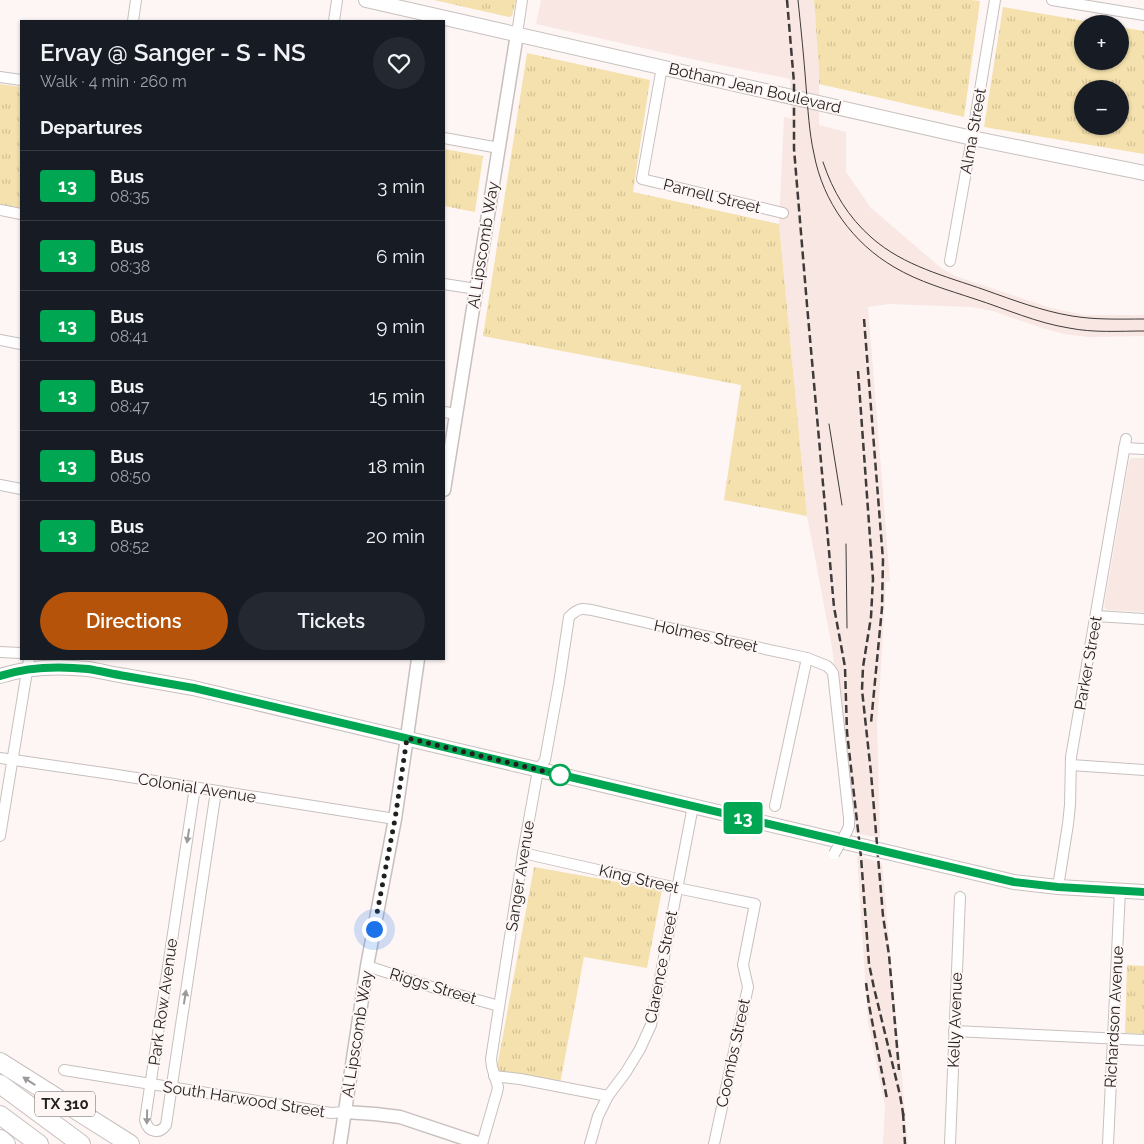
<!DOCTYPE html>
<meta charset="utf-8">
<style>
:root{--surface:#171b24;--page:#242831;--text:#f1f3f6;--muted:#9ea1a6;--line:#363941;--accent:#b45309}
body{margin:0;font-family:Raleway,sans-serif;background:var(--page);color:var(--text);height:100vh;display:flex;flex-direction:column;font-size:19px;white-space:nowrap}
*{box-sizing:border-box;margin:0}
p{font-size:16px;color:var(--muted)}
.icon{flex:none;width:28px;height:28px;fill:none;stroke:currentColor;stroke-width:2;stroke-linecap:round;stroke-linejoin:round}
.map{position:relative;flex:1;overflow:hidden}
.sheet{position:absolute;left:20px;top:20px;width:425px;height:640px;display:flex;flex-direction:column;background:var(--surface);border-radius:0px;box-shadow:0 1px 4px #0004}
.sheet>*{flex:none}
.badge{padding:0 10px;border-radius:4px;font-size:18px;line-height:32px}
.fabs{position:absolute;left:1074px;top:15px;display:grid;gap:10px}
.fabs a{display:grid;place-items:center;width:55px;height:55px;border-radius:50%;background:var(--surface);box-shadow:0 1px 4px #0004;font-size:25px}
.you{position:absolute;width:25px;height:25px;margin:-12px;border:4px solid #fff;border-radius:50%;background:#1a73e8;box-shadow:0 0 0 8px #1a73e833}
.map>.badge{position:absolute;translate:-50% -50%;box-shadow:0 0 0 2px #fff}
h2{padding:0 20px;font-size:19px;line-height:45px}
.round{display:grid;place-items:center;flex:none;width:52px;height:52px;border-radius:26px;background:var(--page)}
.summary{display:flex;align-items:center;justify-content:space-between;height:85px;padding:0 20px}
h1{font-size:24px;font-weight:600;line-height:38px}
.primary-button{display:flex;gap:10px;margin-top:auto;padding:10px 20px}
.primary-button a{flex:1;height:58px;border-radius:30px;background:var(--accent);color:#fff;font-size:20px;font-weight:600;line-height:58px;text-align:center}
.primary-button a+a{background:var(--page);color:var(--text)}
ul{padding:0;list-style:none}
li{display:flex;align-items:center;gap:15px;height:70px;padding:0 20px;border-top:1px solid var(--line)}
li div{flex:1}
li b{display:block;font-size:19px}
li em{font-style:normal}
li .badge{min-width:55px;font-weight:700;text-align:center}
.map>svg:first-child{display:block}
.built{fill:#f8e7e3}
.grass{fill:url(#grass-tufts);fill-rule:evenodd}
.lines{fill:none;stroke-linecap:round;stroke-linejoin:round}
.minor-casing{stroke:#c7c0be;stroke-width:12}
.tertiary-casing{stroke:#c7c0be;stroke-width:15}
.secondary-casing{stroke:#c7c0be;stroke-width:16}
.motorway-casing{stroke:#c7c0be;stroke-width:20}
.minor{stroke:#fff;stroke-width:10}
.tertiary{stroke:#fff;stroke-width:12}
.secondary{stroke:#fff;stroke-width:14}
.motorway{stroke:#fff;stroke-width:18}
.tram{stroke:#3f3b3b;stroke-width:1}
.rail{stroke:#3f3b3b;stroke-width:2.5;stroke-dasharray:8 4;stroke-linecap:butt}
.minor-bridge-casing{stroke:#c7c0be;stroke-width:12;stroke-linecap:butt}
.minor-bridge{stroke:#fff;stroke-width:10}
.oneway{fill:#9c9a9a}
.line-casing{stroke:#fff;stroke-width:11}
.line{stroke:#00a651;stroke-width:8}
.walk{stroke:#221f1f;stroke-width:5;stroke-dasharray:0 9}
.stop-dot{fill:#fff;stroke:#00a651;stroke-width:2.5}
.labels{text-anchor:middle;dominant-baseline:central;stroke-width:4;stroke-linejoin:round;paint-order:stroke}
.shield{fill:#fef6f4;stroke:#64605f;stroke-width:1}
.shield-label{font-size:15px;font-weight:bold;fill:#221f1f}
.street-label{font-size:16px;fill:#221f1f;stroke:#fef6f4}
</style>
<div class="map">
<svg width="1144" height="1144" viewBox="0 0 1144 1144">
<defs>
<pattern id="grass-tufts" width="24" height="20" patternUnits="userSpaceOnUse" patternTransform="scale(1.25)"><rect width="24" height="20" fill="#f4e1ad"/><path d="M3 7l-1-3M5 7V3M7 7l1-3M15 17l-1-3M17 17v-4M19 17l1-3" fill="none" stroke="#d1c194"/></pattern>
</defs>
<rect width="100%" height="100%" fill="#fef6f4"/>
<!-- built -->
<g class="built">
<polygon points="541,0 814,0 819,69 819,125 846,132 846,172 871,208 941,268 955,276 1051,308 1084,315 1144,315 1144,336 1088,337 1064,334 1042,328 993,311 972,307 889,304 868,307 890,581 886,582 879,699 877,721 880,838 855,833 832,647 807,516 779,224 784,117 792,119 790,79 701,61 536,24"/>
<polygon points="1131,458 1144,458 1144,612 1107,610 1104,607 1129,461"/>
<polygon points="857,856 882,863 908,1144 883,1144 885,1106 868,1022"/>
</g>
<!-- grass -->
<g class="grass">
<polygon points="434,0 516,0 512,16 509,17"/>
<polygon points="814,0 971,0 980,1 964,117 819,84 819,69"/>
<path d="M 1003,7 L 1102,24 L 1082,24 L 1082,61 L 1120,61 L 1120,27 L 1144,31 L 1144,154 L 984,127 ZM 1082,89 L 1120,89 L 1120,126 L 1082,126 Z"/>
<polygon points="527,53 650,80 633,192 779,224 807,516 724,500 741,385 483,336"/>
<polygon points="0,84 21,87 21,208 0,204"/>
<polygon points="444,149 483,156 475,212 444,206"/>
<polygon points="534,867 662,890 647,968 584,957 560,1084 496,1073"/>
<polygon points="1127,965 1144,966 1144,1034 1125,1033"/>
</g>
<g class="lines">
<defs>
<g id="minor">
<polyline points="1052,0 1144,15"/>
<polyline points="133,21 136,0"/>
<polyline points="334,21 337,0"/>
<polyline points="517,34 522,0"/>
<polyline points="662,67 642,179 783,213"/>
<polyline points="0,77 21,80"/>
<polyline points="444,138 499,148"/>
<polyline points="0,210 21,214"/>
<polyline points="950,261 972,138 995,0"/>
<polyline points="444,284 476,289"/>
<polyline points="0,340 21,344"/>
<polyline points="444,412 456,414"/>
<polyline points="1124,448 1144,449"/>
<polyline points="0,485 21,489"/>
<polyline points="1096,616 1144,619"/>
<polyline points="0,652 21,653"/>
<polyline points="0,758 111,774 395,819"/>
<polyline points="1071,765 1144,770"/>
<path d="M 195,787 L 145,1120 C 148,1132 159,1135 166,1125 L 216,791"/>
<polyline points="775,806 807,658"/>
<polyline points="0,836 29,659"/>
<polyline points="523,853 677,888 755,904 743,965 748,987 714,1144"/>
<polyline points="1058,887 1068,824 1070,805 1071,757 1126,439"/>
<polyline points="367,966 438,989 499,1006"/>
<polyline points="954,1031 1144,1040"/>
<polyline points="64,1070 331,1113 345,1112"/>
<polyline points="494,1076 520,1079 608,1096"/>
<path d="M 482,1144 L 497,1092 L 498,1087 L 492,1067 L 491,1059 L 523,853 L 538,770 L 545,760 L 559,683 L 569,617 C 579,607 583,608 596,611 L 696,634 L 807,658 L 827,666 L 831,670 L 833,673 L 849,818 L 849,826 L 847,831"/>
<polyline points="590,1144 598,1116 608,1096 626,1072 640,1049 651,1025 693,806"/>
<polyline points="950,1144 960,897"/>
<polyline points="1108,1144 1120,890"/>
</g>
<g id="tertiary">
<polyline points="444,490 517,34"/>
<polyline points="345,1112 375,1114 400,1117 481,1144"/>
<polyline points="340,1144 367,966 395,819 405,751 418,659"/>
</g>
<g id="secondary">
<polyline points="366,0 972,138 1144,173"/>
<path d="M 0,676 C 27,667 59,666 88,669 C 100,671 113,674 125,676 C 148,680 171,684 193,688 L 1014,882 L 1058,887 L 1144,892"/>
</g>
<g id="motorway">
<polyline points="0,1062 130,1144"/>
<polyline points="0,1084 81,1144"/>
<polyline points="0,1115 39,1144"/>
<polyline points="0,1139 6,1144"/>
</g>
</defs>
<!-- minor casing -->
<use href="#minor" class="minor-casing"/>
<!-- tertiary casing -->
<use href="#tertiary" class="tertiary-casing"/>
<!-- secondary casing -->
<use href="#secondary" class="secondary-casing"/>
<!-- motorway casing -->
<use href="#motorway" class="motorway-casing"/>
<!-- minor -->
<use href="#minor" class="minor"/>
<!-- tertiary -->
<use href="#tertiary" class="tertiary"/>
<!-- secondary -->
<use href="#secondary" class="secondary"/>
<!-- motorway -->
<use href="#motorway" class="motorway"/>
<!-- tram -->
<g class="tram">
<path d="M 798,0 C 801,29 804,58 806,86 C 808,109 809,132 814,154 C 823,202 853,243 894,267 C 919,282 948,290 975,299 C 1006,309 1037,323 1069,328 C 1094,333 1119,331 1144,331"/>
<path d="M 823,162 C 833,192 848,217 872,238 C 904,266 945,276 985,290 C 1013,300 1042,311 1072,316 C 1096,320 1120,319 1144,319"/>
<polyline points="829,424 842,505"/>
<polyline points="846,544 847,628"/>
</g>
<!-- rail -->
<g class="rail">
<polyline points="787,0 794,83 794,149 807,305 834,607 845,667 847,732 861,857 869,964 874,988 900,1095 904,1119"/>
<polyline points="864,319 883,560 882,608 871,723"/>
<polyline points="858,371 873,579 871,617 863,667 862,690 871,773 883,916 889,955 899,1070"/>
<polyline points="866,983 869,1005 887,1099"/>
<polyline points="903,1113 905,1144"/>
</g>
<defs>
<polyline id="minor-bridge" points="834,854 847,831"/>
</defs>
<!-- minor-bridge casing -->
<use href="#minor-bridge" class="minor-bridge-casing"/>
<!-- minor-bridge -->
<use href="#minor-bridge" class="minor-bridge"/>
</g>
<!-- one-way arrows -->
<defs><path id="oneway-solid" d="M-6-.8H1V-3.2L6.5 0L1 3.2V.8H-6Z" transform="scale(1.25)"/></defs>
<g class="oneway">
<use href="#oneway-solid" transform="translate(188 836) rotate(99)"/>
<use href="#oneway-solid" transform="translate(185 997) rotate(-81)"/>
<use href="#oneway-solid" transform="translate(29 1081) rotate(-147)"/>
<use href="#oneway-solid" transform="translate(147 1117) rotate(91)"/>
</g>
<g class="lines">
<defs>
<path id="line" d="M 0,676 C 27,667 59,666 88,669 C 100,671 113,674 125,676 C 148,680 171,684 194,688 L 1014,882 L 1058,887 L 1144,892"/>
</defs>
<!-- line casing -->
<use href="#line" class="line-casing"/>
<!-- line -->
<use href="#line" class="line"/>
<!-- walk -->
<polyline class="walk" points="374,929 395,819 407,738 560,775"/>
</g>
<!-- markers -->
<circle class="stop-dot" cx="560" cy="775" r="10"/>
<g class="labels">
<!-- shield labels -->
<rect class="shield" x="35" y="1091.5" width="60" height="25" rx="4"/>
<g class="shield-label">
<text x="65" y="1104">TX 310</text>
</g>
<!-- street labels -->
<g class="street-label">
<text transform="translate(755 88) rotate(13)">Botham Jean Boulevard</text>
<text transform="translate(973 131) rotate(-80)">Alma Street</text>
<text transform="translate(712 196) rotate(14)">Parnell Street</text>
<text transform="translate(483 245) rotate(-81)">Al Lipscomb Way</text>
<text transform="translate(706 636) rotate(12)">Holmes Street</text>
<text transform="translate(1088 663) rotate(-80)">Parker Street</text>
<text transform="translate(197 788) rotate(9)">Colonial Avenue</text>
<text transform="translate(520 876) rotate(-81)">Sanger Avenue</text>
<text transform="translate(639 879) rotate(13)">King Street</text>
<text transform="translate(661 967) rotate(-79)">Clarence Street</text>
<text transform="translate(433 986) rotate(17)">Riggs Street</text>
<text transform="translate(163 1002) rotate(-82)">Park Row Avenue</text>
<text transform="translate(1114 1017) rotate(-87)">Richardson Avenue</text>
<text transform="translate(955 1020) rotate(-88)">Kelly Avenue</text>
<text transform="translate(357 1034) rotate(-81)">Al Lipscomb Way</text>
<text transform="translate(733 1053) rotate(-78)">Coombs Street</text>
<text transform="translate(244 1099) rotate(9)">South Harwood Street</text>
</g>
</g>
</svg>
<div class="fabs">
<a>+</a>
<a>−</a>
</div>
<div class="you" style="left:374px;top:929px"></div>
<b class="badge" style="left:743px;top:818px;background:#00a651;color:#fff">13</b>
<section class="sheet">
<div class="summary"><div><h1>Ervay @ Sanger - S - NS</h1><p>Walk · 4 min · 260 m</p></div><a class="round"><svg class="icon" aria-label="heart" viewBox="0 0 24 24"><path d="M12 20l-8-8c-3-5 5-10 8-4 3-6 11-1 8 4z"/></svg></a></div>
<h2>Departures</h2>
<ul>
<li><span class="badge" style="background:#00a651;color:#fff">13</span><div><b>Bus</b><p>08:35</p></div><em>3 min</em></li>
<li><span class="badge" style="background:#00a651;color:#fff">13</span><div><b>Bus</b><p>08:38</p></div><em>6 min</em></li>
<li><span class="badge" style="background:#00a651;color:#fff">13</span><div><b>Bus</b><p>08:41</p></div><em>9 min</em></li>
<li><span class="badge" style="background:#00a651;color:#fff">13</span><div><b>Bus</b><p>08:47</p></div><em>15 min</em></li>
<li><span class="badge" style="background:#00a651;color:#fff">13</span><div><b>Bus</b><p>08:50</p></div><em>18 min</em></li>
<li><span class="badge" style="background:#00a651;color:#fff">13</span><div><b>Bus</b><p>08:52</p></div><em>20 min</em></li>
</ul>
<div class="primary-button"><a>Directions</a><a>Tickets</a></div>
</section>
</div>
